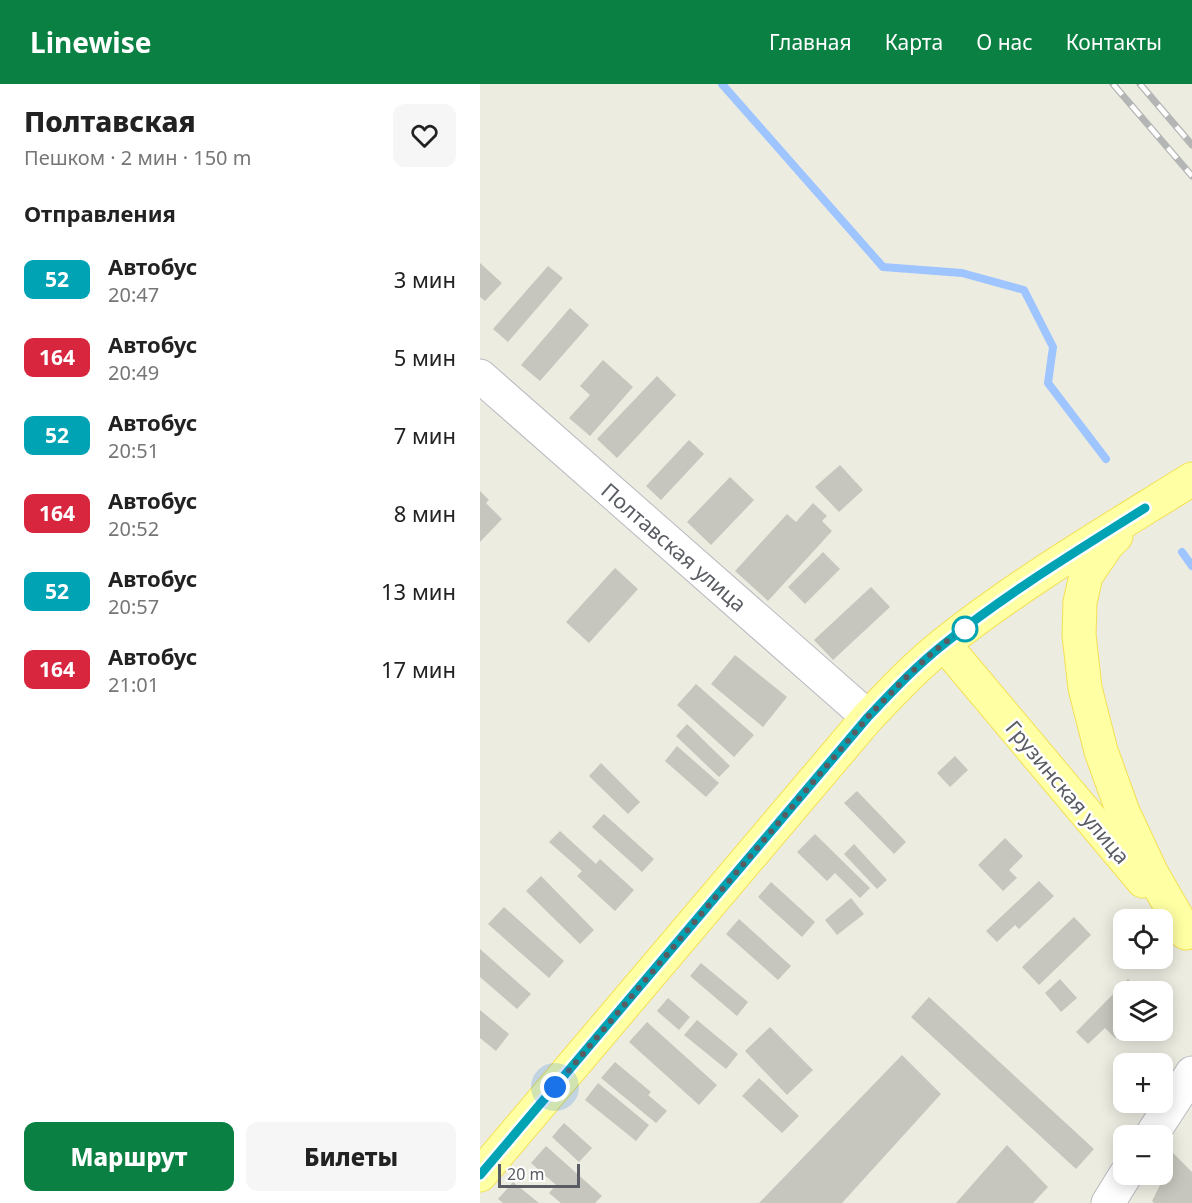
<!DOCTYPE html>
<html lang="ru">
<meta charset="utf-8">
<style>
:root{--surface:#fff;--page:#f6f6f6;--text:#222;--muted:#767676;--accent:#0b8043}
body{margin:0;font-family:"Noto Sans",sans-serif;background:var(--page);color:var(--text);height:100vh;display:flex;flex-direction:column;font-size:22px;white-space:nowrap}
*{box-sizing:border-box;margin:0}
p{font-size:20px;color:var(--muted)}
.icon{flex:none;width:33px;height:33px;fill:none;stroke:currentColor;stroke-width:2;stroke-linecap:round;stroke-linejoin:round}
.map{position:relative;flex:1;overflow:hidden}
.sheet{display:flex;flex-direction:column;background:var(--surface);width:480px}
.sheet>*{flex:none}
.badge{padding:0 12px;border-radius:9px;font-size:21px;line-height:39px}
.tools{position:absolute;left:633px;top:825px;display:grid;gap:12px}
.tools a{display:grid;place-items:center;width:60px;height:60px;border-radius:12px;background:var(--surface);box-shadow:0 3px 15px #0003;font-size:30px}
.scale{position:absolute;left:18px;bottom:15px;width:82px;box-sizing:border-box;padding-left:6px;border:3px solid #595c62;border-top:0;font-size:16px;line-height:21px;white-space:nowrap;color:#595c62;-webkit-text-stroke:4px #fff;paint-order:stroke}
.you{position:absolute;width:30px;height:30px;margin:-15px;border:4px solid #fff;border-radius:50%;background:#1a73e8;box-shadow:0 0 0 9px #1a73e833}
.map>.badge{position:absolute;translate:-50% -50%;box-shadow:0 0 0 3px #fff}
h2{padding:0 24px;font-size:22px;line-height:54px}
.round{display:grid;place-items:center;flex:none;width:63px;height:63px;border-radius:12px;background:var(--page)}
.summary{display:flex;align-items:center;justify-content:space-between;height:102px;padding:0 24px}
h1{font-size:28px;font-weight:800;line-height:45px}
.action{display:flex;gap:12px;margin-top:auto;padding:12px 24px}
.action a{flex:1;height:69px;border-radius:12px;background:var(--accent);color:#fff;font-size:24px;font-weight:800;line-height:69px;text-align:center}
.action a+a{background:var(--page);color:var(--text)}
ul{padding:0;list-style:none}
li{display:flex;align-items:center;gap:18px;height:78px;padding:0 24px}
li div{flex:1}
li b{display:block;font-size:22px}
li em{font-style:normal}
li .badge{min-width:66px;font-weight:700;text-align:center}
header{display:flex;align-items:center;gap:36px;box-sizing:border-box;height:84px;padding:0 30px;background:var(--accent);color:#fff}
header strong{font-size:28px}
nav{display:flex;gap:33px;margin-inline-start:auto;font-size:21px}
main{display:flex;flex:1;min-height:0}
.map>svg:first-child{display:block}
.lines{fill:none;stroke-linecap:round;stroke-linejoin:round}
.stream{stroke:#9ec5ff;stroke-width:8}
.building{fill:#c7c6be}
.minor-casing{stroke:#b9bac0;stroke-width:35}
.major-casing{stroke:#f3e054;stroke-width:35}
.minor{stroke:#fff;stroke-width:33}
.major{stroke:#ffffa3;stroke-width:33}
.rail-casing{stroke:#b4b5b5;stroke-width:7}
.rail{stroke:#fff;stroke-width:4.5;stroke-dasharray:14;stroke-linecap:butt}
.line-casing{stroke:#fff;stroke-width:14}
.line{stroke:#00a3b4;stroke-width:9}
.walk{stroke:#595c62;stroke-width:6;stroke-dasharray:0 10.8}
.stop-dot{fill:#fff;stroke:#00a3b4;stroke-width:3}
.labels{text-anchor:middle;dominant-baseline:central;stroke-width:5;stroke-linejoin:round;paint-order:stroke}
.street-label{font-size:21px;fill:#595c62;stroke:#fff}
</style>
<header>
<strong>Linewise</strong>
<nav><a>Главная</a><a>Карта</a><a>О нас</a><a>Контакты</a></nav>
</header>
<main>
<section class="sheet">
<div class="summary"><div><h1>Полтавская</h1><p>Пешком · 2 мин · 150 m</p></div><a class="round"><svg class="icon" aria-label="heart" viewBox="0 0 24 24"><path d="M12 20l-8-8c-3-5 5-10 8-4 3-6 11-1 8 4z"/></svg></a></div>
<h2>Отправления</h2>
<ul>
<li><span class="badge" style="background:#00a3b4;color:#fff">52</span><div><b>Автобус</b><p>20:47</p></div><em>3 мин</em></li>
<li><span class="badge" style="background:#d7263d;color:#fff">164</span><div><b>Автобус</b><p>20:49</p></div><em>5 мин</em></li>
<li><span class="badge" style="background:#00a3b4;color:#fff">52</span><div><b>Автобус</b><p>20:51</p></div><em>7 мин</em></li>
<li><span class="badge" style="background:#d7263d;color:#fff">164</span><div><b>Автобус</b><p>20:52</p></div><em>8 мин</em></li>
<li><span class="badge" style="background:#00a3b4;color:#fff">52</span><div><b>Автобус</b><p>20:57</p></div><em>13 мин</em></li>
<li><span class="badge" style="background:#d7263d;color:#fff">164</span><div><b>Автобус</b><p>21:01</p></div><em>17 мин</em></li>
</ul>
<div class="action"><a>Маршрут</a><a>Билеты</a></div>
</section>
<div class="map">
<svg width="712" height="1119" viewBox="0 0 712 1119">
<rect width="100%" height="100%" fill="#edece1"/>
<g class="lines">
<!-- stream -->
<g class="stream">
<polyline points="242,0 403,183 482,189 544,206 573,263 568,299 626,375"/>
<polyline points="702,468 712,482"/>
</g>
</g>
<!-- building -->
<g class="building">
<polygon points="0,179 22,199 5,217 0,213"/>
<polygon points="68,182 83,194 28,258 13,245"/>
<polygon points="90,224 109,241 60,297 41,281"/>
<polygon points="123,276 153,303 110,352 89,334 110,311 100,302"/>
<polygon points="177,292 196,311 137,374 117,355"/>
<polygon points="209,356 224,370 181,416 166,402"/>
<polygon points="360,381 383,406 359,428 335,403"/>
<polygon points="250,393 274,416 231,461 207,438"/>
<polygon points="0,407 9,416 6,419 22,435 0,458"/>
<polygon points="333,419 347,432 342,437 352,447 288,517 255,487 307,430 316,438"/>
<polygon points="343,468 360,485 325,520 308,503"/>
<polygon points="135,484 158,505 109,559 86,538"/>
<polygon points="391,503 410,523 353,576 334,556"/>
<polygon points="255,571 307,613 283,643 231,600"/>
<polygon points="216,600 274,651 254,673 197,621"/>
<polygon points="207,640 250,682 239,693 196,652"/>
<polygon points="197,662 239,699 226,713 185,677"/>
<polygon points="475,672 488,686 470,703 457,689"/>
<polygon points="121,679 160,718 148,730 109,692"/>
<polygon points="377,707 426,758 414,770 364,719"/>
<polygon points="124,730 174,775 162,788 112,743"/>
<polygon points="80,747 116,780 120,775 154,806 135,827 97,792 102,787 69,758"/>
<polygon points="335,750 390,804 380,814 355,789 347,797 317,768"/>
<polygon points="525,754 543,772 529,786 537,794 523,807 498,781"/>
<polygon points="374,760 407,796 397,805 364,770"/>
<polygon points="61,792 114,846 100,860 46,807"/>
<polygon points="559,797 574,812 539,845 535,841 517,858 506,847"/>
<polygon points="291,798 335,838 322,853 278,813"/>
<polygon points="371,814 384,830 357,851 345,836"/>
<polygon points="24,823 84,877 69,894 8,840"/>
<polygon points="594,833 611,851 559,901 542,883"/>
<polygon points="259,835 311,882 298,896 246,850"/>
<polygon points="0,865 51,910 37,925 0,893"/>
<polygon points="221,879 268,918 257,932 210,892"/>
<polygon points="580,895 597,914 581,928 565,909"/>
<polygon points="648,895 661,908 644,908 644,945 635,954 625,944 608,960 596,948"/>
<polygon points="449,913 614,1065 596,1085 431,933"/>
<polygon points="188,914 210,933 199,946 177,927"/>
<polygon points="0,926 29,950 16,967 0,954"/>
<polygon points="217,936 258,970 246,985 204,951"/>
<polygon points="167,938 237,1001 219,1021 149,958"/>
<polygon points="290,943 333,986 307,1011 265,967"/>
<polygon points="422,971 461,1010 362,1119 279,1119"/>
<polygon points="135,978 171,1008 168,1011 187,1027 176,1039 121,994"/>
<polygon points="279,994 319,1032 302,1049 262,1012"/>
<polygon points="118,999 169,1041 156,1057 105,1016"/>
<polygon points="84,1039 112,1064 99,1078 72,1053"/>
<polygon points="527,1061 568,1103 553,1119 476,1119"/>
<polygon points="66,1062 122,1112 115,1119 81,1119 69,1109 76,1101 51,1079"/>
<polygon points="686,1062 712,1088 712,1119 674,1119 672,1117 682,1097 676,1090 682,1090 682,1066"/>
<polygon points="33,1098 59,1119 23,1119 18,1115"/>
</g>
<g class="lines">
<defs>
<g id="minor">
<polyline points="0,292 388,633"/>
<polyline points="671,1052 712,989"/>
<polyline points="628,1119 646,1090"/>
</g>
<g id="major">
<polyline points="636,452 627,461 606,492 600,518 599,551 605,604 621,667 643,728 671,788 706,849"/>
<polyline points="464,560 663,797"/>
<path d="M 0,1091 L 388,633 C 412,608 436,582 464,560 C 540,499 629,447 712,395"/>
</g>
</defs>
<!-- minor casing -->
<use href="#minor" class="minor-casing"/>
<!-- major casing -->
<use href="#major" class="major-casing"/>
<!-- minor -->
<use href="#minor" class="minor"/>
<!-- major -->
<use href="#major" class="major"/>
<defs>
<g id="rail">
<polyline points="633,0 712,92"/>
<polyline points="660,0 712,61"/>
</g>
</defs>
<!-- rail casing -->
<use href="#rail" class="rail-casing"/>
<!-- rail -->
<use href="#rail" class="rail"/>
</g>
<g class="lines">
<defs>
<path id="line" d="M 0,1091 L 388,633 C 412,608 436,582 464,560 C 527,509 597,467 665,424"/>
</defs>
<!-- line casing -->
<use href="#line" class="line-casing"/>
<!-- line -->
<use href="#line" class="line"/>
<!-- walk -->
<path class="walk" d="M 75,1003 L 388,633 C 416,604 450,566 485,545"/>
</g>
<!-- markers -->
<circle class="stop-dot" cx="485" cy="545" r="12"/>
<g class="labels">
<!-- street labels -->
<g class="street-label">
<text transform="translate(194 463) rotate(41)">Полтавская улица</text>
<text transform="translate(588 708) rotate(50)">Грузинская улица</text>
</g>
</g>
</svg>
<div class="tools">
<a><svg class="icon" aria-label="locate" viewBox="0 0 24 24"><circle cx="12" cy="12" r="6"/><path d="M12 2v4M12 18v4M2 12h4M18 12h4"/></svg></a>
<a><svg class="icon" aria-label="layers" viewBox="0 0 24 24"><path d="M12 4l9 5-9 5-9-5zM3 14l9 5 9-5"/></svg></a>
<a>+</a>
<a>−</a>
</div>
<div class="scale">20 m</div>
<div class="you" style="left:75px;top:1003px"></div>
</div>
</main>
